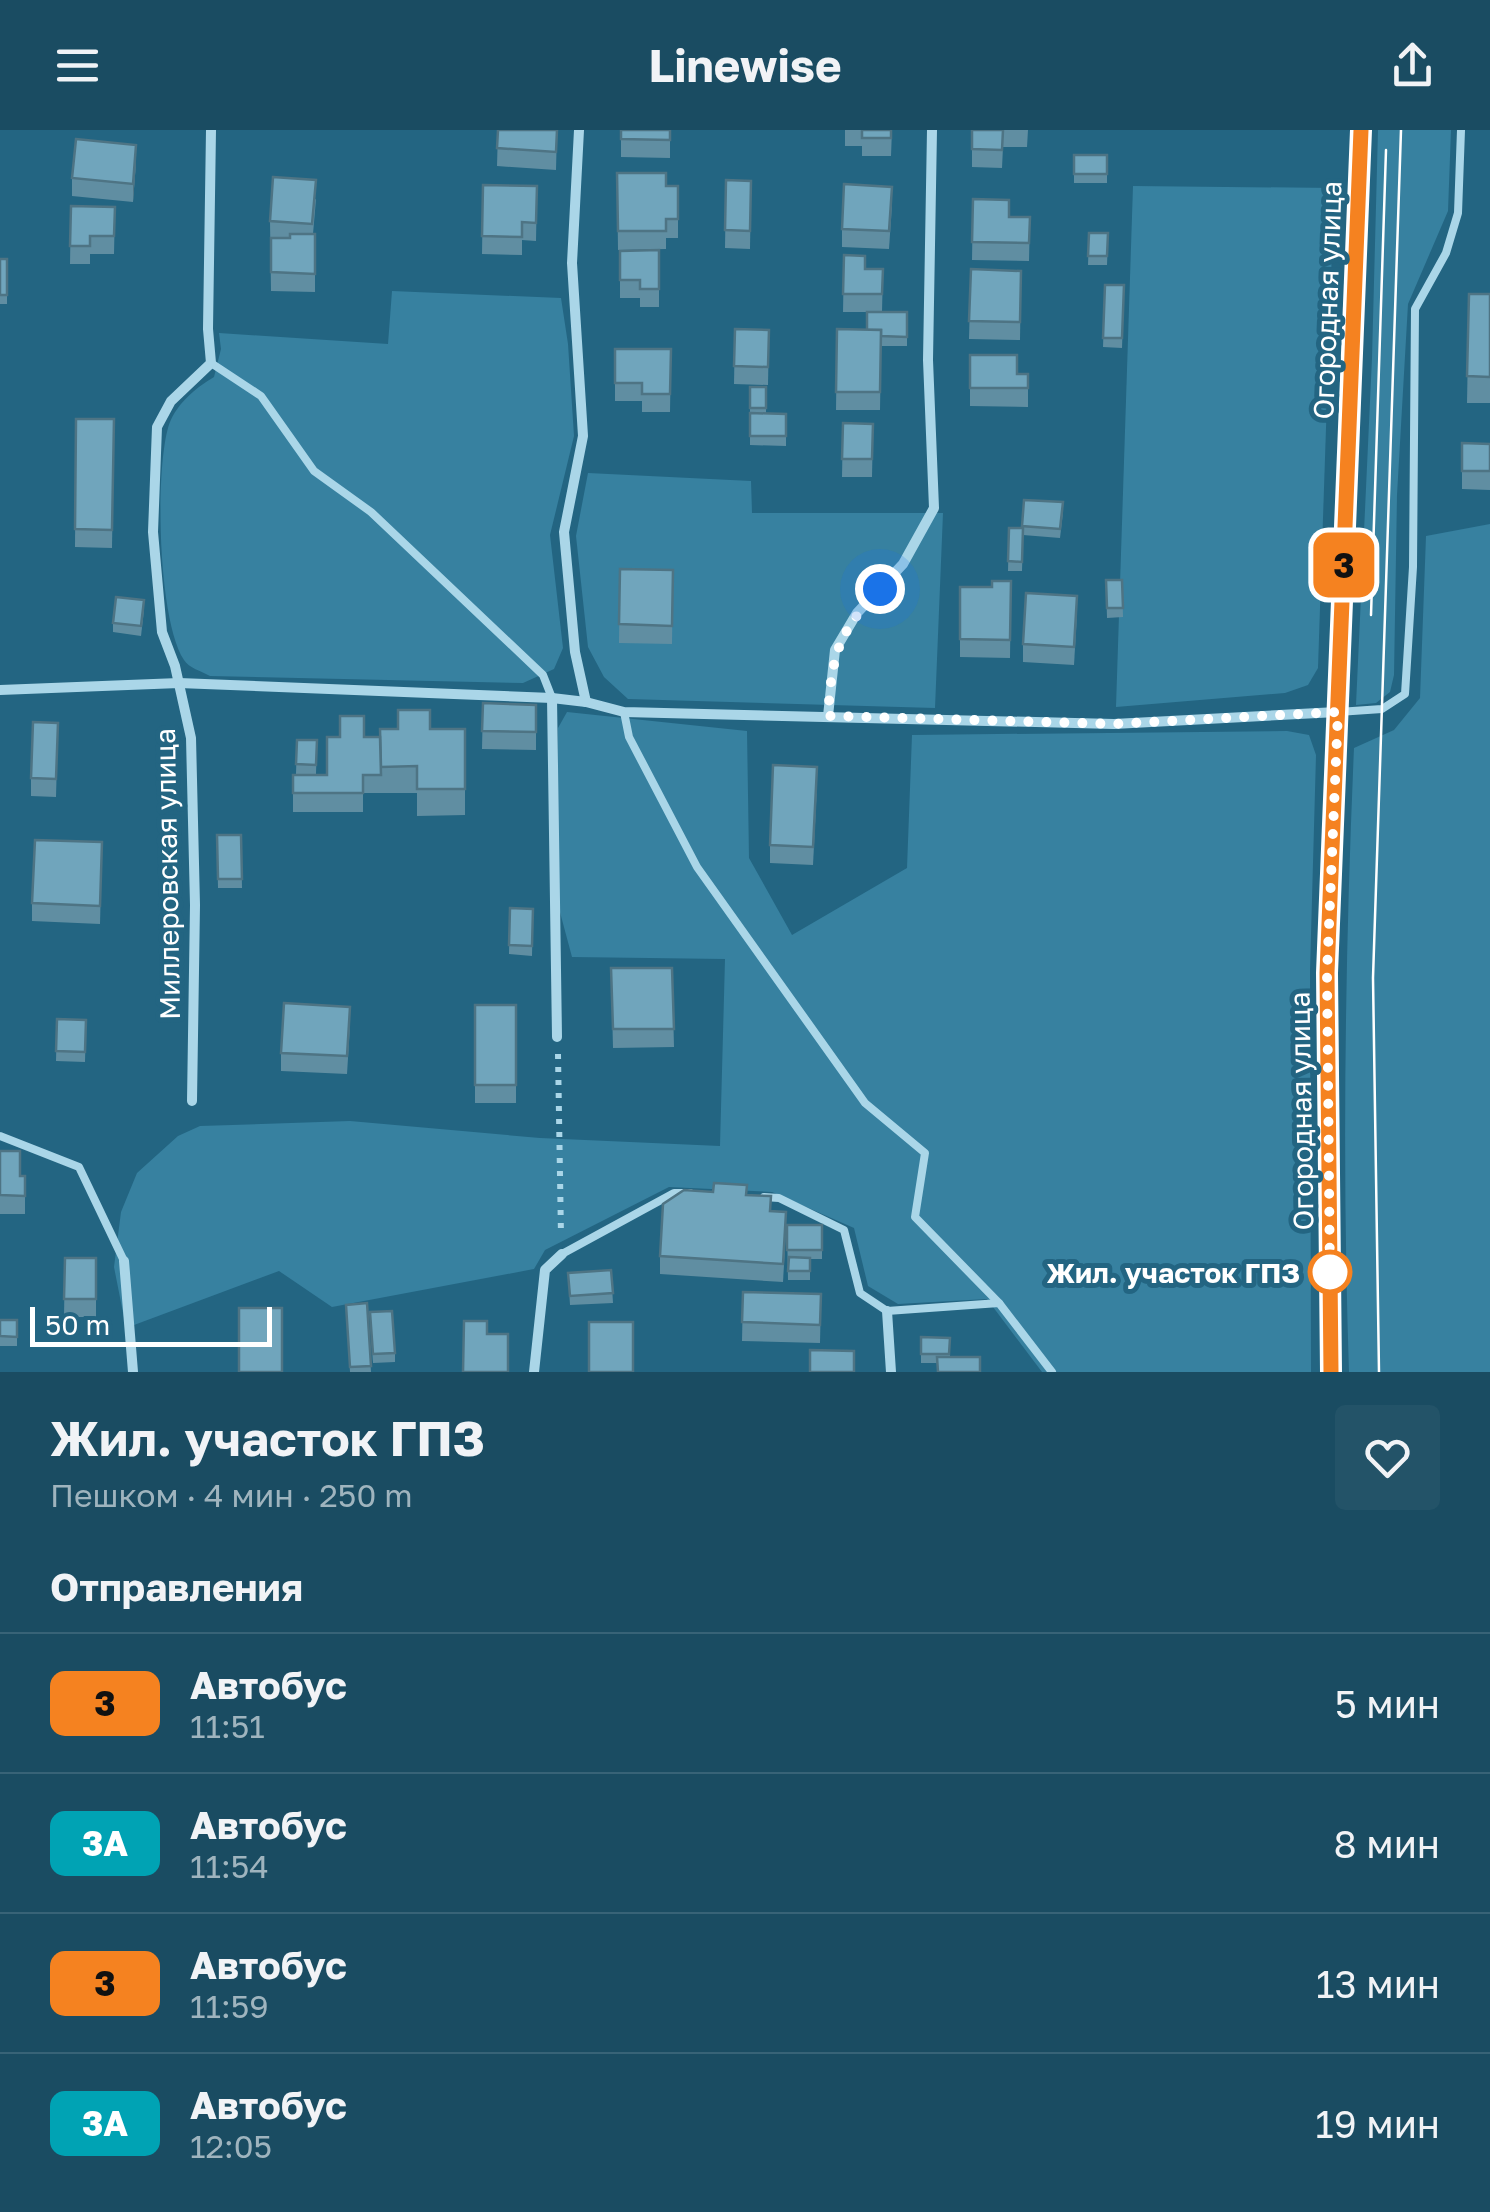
<!DOCTYPE html>
<html lang="ru">
<meta charset="utf-8">
<style>
:root{--surface:#1a4c62;--page:#235368;--text:#f1f3f6;--muted:#9fb4be;--line:#386377}
body{margin:0;font-family:"Golos Text",sans-serif;background:var(--page);color:var(--text);height:100vh;display:flex;flex-direction:column;font-size:38px;white-space:nowrap}
*{box-sizing:border-box;margin:0}
p{font-size:32px;color:var(--muted)}
.icon{flex:none;width:55px;height:55px;fill:none;stroke:currentColor;stroke-width:2;stroke-linecap:round;stroke-linejoin:round}
.map{position:relative;height:1242px;overflow:hidden}
.panel{display:flex;flex-direction:column;background:var(--surface);flex:1}
.panel>*{flex:none}
.badge{padding:0 20px;border-radius:15px;font-size:35px;line-height:65px}
.scale{position:absolute;left:30px;bottom:25px;width:242px;box-sizing:border-box;padding-left:10px;border:5px solid #fff;border-top:0;font-size:28px;line-height:35px;white-space:nowrap;color:#fff;-webkit-text-stroke:8px #236582;paint-order:stroke}
.you{position:absolute;width:50px;height:50px;margin:-25px;border:8px solid #fff;border-radius:50%;background:#1a73e8;box-shadow:0 0 0 15px #1a73e833}
.map>.badge{position:absolute;translate:-50% -50%;box-shadow:0 0 0 5px #fff}
h2{padding:0 50px;font-size:38px;line-height:90px}
.round{display:grid;place-items:center;flex:none;width:105px;height:105px;border-radius:10px;background:var(--page)}
.head{display:flex;align-items:center;justify-content:space-between;height:170px;padding:0 50px}
h1{font-size:48px;font-weight:700;line-height:75px}
ul{padding:0;list-style:none}
li{display:flex;align-items:center;gap:30px;height:140px;padding:0 50px;border-top:2px solid var(--line)}
li div{flex:1}
li b{display:block;font-size:38px}
li em{font-style:normal}
li .badge{min-width:110px;font-weight:700;text-align:center}
header{display:flex;justify-content:space-between;align-items:center;height:130px;padding:0 50px;background:var(--surface);font-size:45px;font-weight:700}
.map>svg:first-child{display:block}
.green{fill:#3781a0}
.lines{fill:none;stroke-linecap:round;stroke-linejoin:round}
.path{stroke:#aad6e8;stroke-width:6;stroke-dasharray:5 8;stroke-linecap:butt}
.lane{stroke:#aad6e8;stroke-width:8}
.street{stroke:#aad6e8;stroke-width:10}
.secondary{stroke:#d4ecf6;stroke-width:20}
.tram{stroke:#fff;stroke-width:2.5}
.wall{fill:#608ea2}
.shaded-wall{fill:#4e7484}
.building{fill:#70a5bc;stroke:#4e7484;stroke-width:2.5}
.line-casing{stroke:#fff;stroke-width:22}
.line{stroke:#f58220;stroke-width:15}
.walk{stroke:#fff;stroke-width:10;stroke-dasharray:0 18}
.stop-dot{fill:#fff;stroke:#f58220;stroke-width:5}
.labels{text-anchor:middle;dominant-baseline:central;stroke-width:10;stroke-linejoin:round;paint-order:stroke}
.street-label{font-size:28px;fill:#fff;stroke:#236582}
.stop-label{font-size:28px;font-weight:bold;fill:#fff;stroke:#236582;text-anchor:end}
</style>
<header><svg class="icon" aria-label="menu" viewBox="0 0 24 24"><path d="M4 6h16M4 12h16M4 18h16"/></svg>Linewise<svg class="icon" aria-label="share" viewBox="0 0 24 24"><path d="M12 15V3M7 8l5-5 5 5M5 13v7h14v-7"/></svg></header>
<div class="map">
<svg width="1490" height="1242" viewBox="0 0 1490 1242">
<rect width="100%" height="100%" fill="#236582"/>
<!-- green -->
<g class="green">
<polygon points="1378,0 1451,0 1448,81 1408,174 1397,365 1394,545 1390,562 1376,573 1356,575 1372,228"/>
<polygon points="1133,56 1334,58 1318,538 1308,555 1285,563 1116,577"/>
<path d="M 392,161 L 561,168 L 568,214 L 574,306 L 550,405 L 563,518 L 554,539 L 523,553 L 210,546 C 201,541 189,538 184,530 C 158,490 155,345 168,298 C 174,276 195,258 214,247 L 221,219 L 219,203 L 388,214 Z"/>
<polygon points="588,343 751,351 752,383 943,383 935,578 628,569 604,547 588,517 576,406"/>
<path d="M 1490,394 L 1490,1242 L 1349,1242 C 1342,1034 1345,826 1354,618 L 1394,600 L 1420,568 L 1426,406 Z"/>
<polygon points="567,582 747,601 749,728 792,805 907,738 912,605 1287,601 1309,605 1316,625 1310,841 1311,1242 1042,1242 987,1169 898,1174 868,1156 854,1098 772,1062 669,1057 545,1120 534,1139 332,1177 279,1141 126,1198 114,1137 121,1082 137,1043 178,1006 200,996 350,991 540,1008 720,1016 725,829 572,827 557,771 558,598"/>
</g>
<g class="lines">
<!-- path -->
<polyline class="path" points="558,924 561,1106"/>
<!-- lane -->
<g class="lane">
<polyline points="211,233 261,266 314,341 371,382 543,545 552,568"/>
<polyline points="624,582 629,607 697,737 865,973 925,1023 915,1087 999,1173"/>
<polyline points="1338,582 1382,579 1405,564 1413,437 1415,179 1446,123 1458,83 1461,0"/>
<polyline points="0,1006 79,1037 124,1131"/>
<polyline points="764,1067 779,1068 844,1100 860,1163 887,1181 999,1173 1052,1242"/>
<polyline points="562,1124 674,1063 690,1063"/>
</g>
<!-- street -->
<g class="street">
<polyline points="579,0 572,133 583,306 564,402 575,522 586,572"/>
<polyline points="0,560 179,553 552,568 586,572 624,582 1114,594 1337,582"/>
<polyline points="552,568 557,907"/>
<polyline points="828,586 835,520 857,483 903,434 934,378 928,230 932,0"/>
<polyline points="192,971 195,775 191,608 175,536 162,502 153,402 157,297 171,271 211,233 208,199 211,0"/>
<polyline points="124,1131 133,1242"/>
<polyline points="887,1181 891,1242"/>
<polyline points="534,1242 545,1140 562,1124"/>
</g>
<!-- secondary -->
<polyline class="secondary" points="1331,1242 1327,843 1361,0"/>
<!-- tram -->
<g class="tram">
<polyline points="1371,485 1386,20"/>
<polyline points="1379,1242 1373,848 1401,0"/>
</g>
</g>
<!-- wall -->
<g class="wall">
<polygon points="493,0 557,0 556,40 497,36 498,0"/>
<polygon points="621,0 670,0 670,28 621,27"/>
<polygon points="845,0 892,0 891,26 862,26 862,16 845,16"/>
<polygon points="972,0 1028,0 1027,17 1003,17 1002,38 972,37"/>
<rect x="1074" y="25" width="33" height="28"/>
<polygon points="136,33 133,72 72,66 72,48"/>
<polygon points="617,43 666,56 678,56 678,108 666,108 666,119 618,120"/>
<polygon points="726,50 751,51 750,119 725,118"/>
<polygon points="483,55 537,56 536,111 522,110 522,125 482,124"/>
<polygon points="316,69 313,104 315,104 315,162 271,161 270,91"/>
<polygon points="973,69 1009,87 1030,87 1029,131 972,130"/>
<polygon points="892,75 889,119 842,117 842,99"/>
<polygon points="71,76 115,77 114,124 90,124 90,134 70,134"/>
<polygon points="1089,103 1108,103 1107,135 1088,135"/>
<polygon points="659,120 659,177 640,177 640,168 620,168 620,121"/>
<polygon points="844,125 865,139 883,139 882,182 907,182 907,216 881,216 880,280 836,280 837,199 867,200 867,182 843,182"/>
<rect x="0" y="129" width="7" height="45"/>
<polygon points="971,139 1021,141 1020,210 969,209"/>
<polygon points="1105,155 1124,155 1122,218 1103,217"/>
<polygon points="1469,164 1490,164 1490,273 1467,273"/>
<polygon points="735,199 769,200 768,255 734,254"/>
<polygon points="615,219 671,219 670,282 642,282 642,271 615,271"/>
<polygon points="970,225 1017,244 1028,244 1028,277 970,276"/>
<polygon points="750,257 766,257 766,283 786,284 786,316 750,315"/>
<polygon points="76,289 114,289 112,418 75,417"/>
<polygon points="843,293 873,294 872,347 842,347"/>
<polygon points="1490,314 1490,360 1462,359 1462,341"/>
<polygon points="1024,370 1063,382 1060,408 1023,405 1022,441 1008,441 1009,398 1022,398"/>
<polygon points="620,439 673,440 672,514 619,513"/>
<polygon points="1106,450 1122,450 1123,487 1107,488"/>
<polygon points="1011,451 1010,528 960,527 960,457 992,457"/>
<polygon points="144,480 141,506 113,502 113,493"/>
<polygon points="1077,484 1074,535 1023,532 1023,514"/>
<polygon points="483,573 536,575 536,620 482,619"/>
<polygon points="58,593 56,667 31,666 31,648"/>
<polygon points="430,599 465,599 465,685 417,686 417,663 363,663 363,682 293,682 293,645 327,645 364,607 380,607"/>
<polygon points="297,610 317,610 316,644 296,644"/>
<polygon points="817,656 813,735 770,733 770,715"/>
<polygon points="217,705 241,705 242,758 218,758"/>
<polygon points="102,712 100,794 32,791 32,773"/>
<polygon points="510,778 533,779 532,826 509,824"/>
<polygon points="611,838 672,838 674,917 613,918"/>
<rect x="475" y="875" width="41" height="98"/>
<polygon points="57,889 86,890 85,932 56,931"/>
<polygon points="350,895 347,944 281,941 281,923"/>
<polygon points="0,1021 20,1046 25,1046 25,1084 0,1084"/>
<polygon points="747,1065 771,1081 786,1100 783,1152 660,1144 660,1126"/>
<polygon points="787,1095 822,1095 822,1129 810,1129 810,1150 788,1150"/>
<polygon points="65,1128 96,1128 96,1187 64,1187"/>
<polygon points="611,1140 613,1173 570,1175 568,1143"/>
<polygon points="743,1162 821,1164 820,1213 742,1211"/>
<polygon points="367,1173 371,1242 350,1242 346,1175"/>
<rect x="0" y="1190" width="17" height="26"/>
<polygon points="370,1192 395,1223 395,1232 373,1233"/>
<polygon points="921,1207 950,1208 950,1227 937,1233 921,1233"/>
</g>
<!-- shaded-wall -->
<polygon class="shaded-wall" points="136,15 136,33 133,72 133,54"/>
<!-- building -->
<g class="building">
<polygon points="498,0 557,0 556,22 497,18"/>
<polygon points="621,0 670,0 670,10 621,9"/>
<rect x="862" y="0" width="29" height="8"/>
<polygon points="972,0 1003,0 1002,20 972,19"/>
<polygon points="76,9 136,15 133,54 72,48"/>
<rect x="1074" y="25" width="33" height="19"/>
<polygon points="617,43 666,43 666,56 678,56 678,89 666,89 666,101 618,101"/>
<polygon points="273,47 316,50 312,94 270,91"/>
<polygon points="726,50 751,51 750,101 725,100"/>
<polygon points="844,54 892,57 889,101 842,99"/>
<polygon points="483,55 537,56 536,93 522,92 522,107 482,106"/>
<polygon points="973,69 1009,70 1009,87 1030,87 1029,113 972,112"/>
<polygon points="71,76 115,77 114,106 90,106 90,116 70,116"/>
<polygon points="1089,103 1108,103 1107,126 1088,126"/>
<polygon points="290,104 315,104 315,144 271,142 271,108 290,108"/>
<polygon points="659,120 659,159 640,159 640,150 620,150 620,121"/>
<polygon points="844,125 865,126 865,139 883,139 882,164 843,164"/>
<rect x="0" y="129" width="7" height="36"/>
<polygon points="971,139 1021,141 1020,192 969,191"/>
<polygon points="1105,155 1124,155 1122,208 1103,208"/>
<polygon points="1469,164 1490,164 1490,247 1467,246"/>
<polygon points="867,182 907,182 907,207 881,206 881,200 867,200"/>
<polygon points="735,199 769,200 768,237 734,236"/>
<polygon points="837,199 881,200 880,262 836,262"/>
<polygon points="615,219 671,219 670,264 642,264 642,253 615,253"/>
<polygon points="970,225 1017,225 1017,244 1028,244 1028,258 970,258"/>
<rect x="750" y="257" width="16" height="21"/>
<polygon points="750,283 786,284 786,306 750,306"/>
<polygon points="76,289 114,289 112,400 75,399"/>
<polygon points="843,293 873,294 872,329 842,329"/>
<polygon points="1462,313 1490,314 1490,341 1462,341"/>
<polygon points="1024,370 1063,372 1060,399 1022,396"/>
<polygon points="1009,398 1023,398 1022,432 1008,431"/>
<polygon points="620,439 673,440 672,496 619,494"/>
<polygon points="1106,450 1122,450 1123,478 1107,478"/>
<polygon points="992,451 1011,451 1010,510 960,509 960,457 992,457"/>
<polygon points="1026,463 1077,466 1074,517 1023,514"/>
<polygon points="116,467 144,470 141,496 113,493"/>
<polygon points="483,573 536,575 536,602 482,601"/>
<polygon points="398,580 430,580 430,599 465,599 465,659 417,659 417,636 381,637 380,599 398,599"/>
<polygon points="340,586 364,586 364,607 380,607 381,645 363,645 363,663 293,663 293,645 327,645 327,607 340,607"/>
<polygon points="33,592 58,593 56,649 31,648"/>
<polygon points="297,610 317,610 316,635 296,634"/>
<polygon points="773,635 817,637 813,717 770,715"/>
<polygon points="217,705 241,705 242,749 218,749"/>
<polygon points="35,710 102,712 100,776 32,773"/>
<polygon points="510,778 533,779 532,816 509,815"/>
<polygon points="611,838 672,838 674,899 613,899"/>
<polygon points="284,873 350,877 347,926 281,923"/>
<rect x="475" y="875" width="41" height="80"/>
<polygon points="57,889 86,890 85,922 56,921"/>
<polygon points="0,1021 20,1021 20,1046 25,1046 25,1066 0,1065"/>
<polygon points="714,1053 747,1055 746,1065 771,1066 770,1081 786,1082 783,1134 660,1126 663,1074 684,1060 713,1062"/>
<rect x="787" y="1095" width="35" height="25"/>
<polygon points="789,1127 810,1128 810,1141 788,1141"/>
<polygon points="65,1128 96,1128 96,1169 64,1169"/>
<polygon points="611,1140 613,1163 570,1166 568,1143"/>
<polygon points="743,1162 821,1164 820,1195 742,1192"/>
<polygon points="367,1173 371,1236 350,1237 346,1175"/>
<rect x="239" y="1178" width="43" height="64"/>
<polygon points="392,1181 395,1223 373,1224 370,1182"/>
<polygon points="0,1190 17,1190 17,1207 0,1206"/>
<polygon points="464,1191 487,1191 487,1204 508,1204 508,1242 463,1242"/>
<rect x="589" y="1192" width="44" height="50"/>
<polygon points="921,1207 950,1208 949,1224 921,1224"/>
<polygon points="810,1220 854,1221 854,1242 810,1242"/>
<polygon points="937,1227 980,1227 980,1242 938,1242"/>
</g>
<g class="lines">
<defs>
<polyline id="line" points="1331,1242 1327,843 1361,0"/>
</defs>
<!-- line casing -->
<use href="#line" class="line-casing"/>
<!-- line -->
<use href="#line" class="line"/>
<!-- walk -->
<path class="walk" d="M 880,459 C 837,504 832,525 828,586 L 1114,594 L 1338,582 L 1327,843 L 1330,1152 L 1330,1142"/>
</g>
<!-- markers -->
<circle class="stop-dot" cx="1330" cy="1142" r="20"/>
<g class="labels">
<!-- street labels -->
<g class="street-label">
<text transform="translate(1327 170) rotate(-88)">Огородная улица</text>
<text transform="translate(167 744) rotate(-91)">Миллеровская улица</text>
<text transform="translate(1301 981) rotate(-91)">Огородная улица</text>
</g>
<!-- stop labels -->
<g class="stop-label">
<text x="1300" y="1142">Жил. участок ГПЗ</text>
</g>
</g>
</svg>
<div class="scale">50 m</div>
<div class="you" style="left:880px;top:459px"></div>
<b class="badge" style="left:1344px;top:435px;background:#f58220;color:#111">3</b>
</div>
<section class="panel">
<div class="head"><div><h1>Жил. участок ГПЗ</h1><p>Пешком · 4 мин · 250 m</p></div><a class="round"><svg class="icon" aria-label="heart" viewBox="0 0 24 24"><path d="M12 20l-8-8c-3-5 5-10 8-4 3-6 11-1 8 4z"/></svg></a></div>
<h2>Отправления</h2>
<ul>
<li><span class="badge" style="background:#f58220;color:#111">3</span><div><b>Автобус</b><p>11:51</p></div><em>5 мин</em></li>
<li><span class="badge" style="background:#00a3b4;color:#fff">3А</span><div><b>Автобус</b><p>11:54</p></div><em>8 мин</em></li>
<li><span class="badge" style="background:#f58220;color:#111">3</span><div><b>Автобус</b><p>11:59</p></div><em>13 мин</em></li>
<li><span class="badge" style="background:#00a3b4;color:#fff">3А</span><div><b>Автобус</b><p>12:05</p></div><em>19 мин</em></li>
</ul>
</section>
